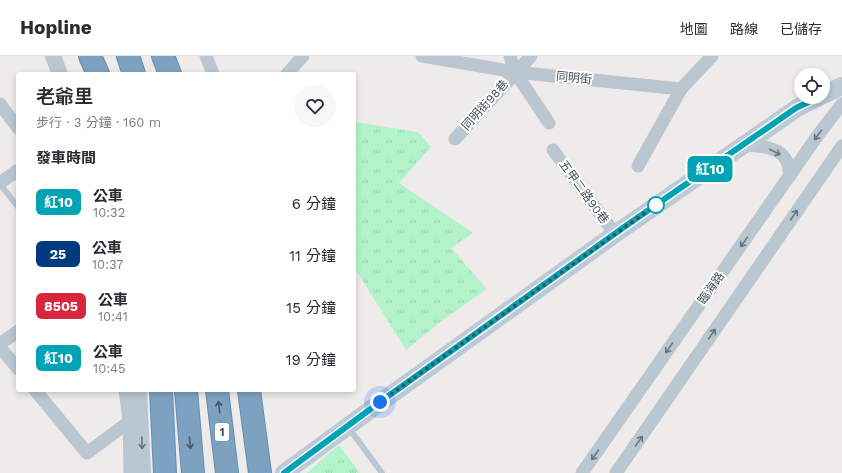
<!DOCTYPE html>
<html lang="zh-TW">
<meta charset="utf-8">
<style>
:root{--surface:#fff;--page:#f7f7f7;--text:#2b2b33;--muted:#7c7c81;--line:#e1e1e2}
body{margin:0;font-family:"Work Sans","Noto Sans TC",sans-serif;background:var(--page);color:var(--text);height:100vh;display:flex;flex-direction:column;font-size:15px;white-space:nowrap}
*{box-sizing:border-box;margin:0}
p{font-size:13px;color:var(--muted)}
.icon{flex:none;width:22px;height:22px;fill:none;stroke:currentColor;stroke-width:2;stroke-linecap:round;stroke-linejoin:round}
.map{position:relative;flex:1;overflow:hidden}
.panel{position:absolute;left:16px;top:16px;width:340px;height:320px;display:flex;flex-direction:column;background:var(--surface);border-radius:4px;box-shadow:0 2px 6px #0003}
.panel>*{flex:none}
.badge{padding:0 8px;border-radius:6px;font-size:14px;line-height:26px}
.buttons{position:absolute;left:794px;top:12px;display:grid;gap:8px}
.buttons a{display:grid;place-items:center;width:36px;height:36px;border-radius:50%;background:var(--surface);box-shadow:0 2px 6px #0003;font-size:20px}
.you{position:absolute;width:20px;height:20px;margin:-10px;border:3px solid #fff;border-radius:50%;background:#1a73e8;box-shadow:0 0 0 6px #1a73e833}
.map>.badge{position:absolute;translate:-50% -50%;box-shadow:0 0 0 2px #fff}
h2{padding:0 20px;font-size:15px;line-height:36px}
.round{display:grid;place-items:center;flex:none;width:42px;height:42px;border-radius:21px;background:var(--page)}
.summary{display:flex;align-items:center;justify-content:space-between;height:68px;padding:0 20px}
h1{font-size:19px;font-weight:600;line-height:30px}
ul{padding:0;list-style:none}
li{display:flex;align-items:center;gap:12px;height:52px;padding:0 20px}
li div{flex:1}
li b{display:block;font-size:15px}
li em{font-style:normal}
li .badge{min-width:44px;font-weight:700;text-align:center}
header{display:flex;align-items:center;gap:24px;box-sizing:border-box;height:56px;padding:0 20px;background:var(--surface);border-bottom:1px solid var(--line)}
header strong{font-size:19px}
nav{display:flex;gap:22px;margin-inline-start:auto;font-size:14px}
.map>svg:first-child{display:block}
.grass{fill:url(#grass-tufts)}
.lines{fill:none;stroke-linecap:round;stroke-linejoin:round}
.motorway-casing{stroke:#698cac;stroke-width:24}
.service{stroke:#bac7d0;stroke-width:6}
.minor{stroke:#bac7d0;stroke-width:13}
.tertiary{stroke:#bac7d0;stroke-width:16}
.secondary{stroke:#bccad8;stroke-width:18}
.motorway{stroke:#7da1c1;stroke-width:22}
.oneway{stroke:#66747e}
.oneway2{stroke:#485865}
.line-casing{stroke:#fff;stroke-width:9}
.line{stroke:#00a3b4;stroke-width:6}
.walk{stroke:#42505b;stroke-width:4;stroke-dasharray:0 7.2}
.stop-dot{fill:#fff;stroke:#00a3b4;stroke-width:2}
.labels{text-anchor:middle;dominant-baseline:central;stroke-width:4;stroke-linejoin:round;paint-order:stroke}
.shield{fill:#fff;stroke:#7b848c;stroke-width:1}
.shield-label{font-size:11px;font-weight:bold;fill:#42505b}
.street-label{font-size:12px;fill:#42505b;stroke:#fff}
</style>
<header>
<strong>Hopline</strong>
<nav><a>地圖</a><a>路線</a><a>已儲存</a></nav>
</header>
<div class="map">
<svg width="842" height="417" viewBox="0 0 842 417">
<defs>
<pattern id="grass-tufts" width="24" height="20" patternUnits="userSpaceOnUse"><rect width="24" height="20" fill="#b3f3ca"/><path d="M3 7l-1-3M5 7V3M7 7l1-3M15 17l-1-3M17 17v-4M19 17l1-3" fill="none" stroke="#9bd2b0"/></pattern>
</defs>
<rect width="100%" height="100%" fill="#efebeb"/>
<!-- grass -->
<g class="grass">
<polygon points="354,66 418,76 431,91 399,127 473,177 451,192 487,233 440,266 406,294 354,211"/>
<polygon points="339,389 360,417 307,417"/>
</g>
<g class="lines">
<defs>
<g id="motorway">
<polyline points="90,0 98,18"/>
<polyline points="128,0 134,18"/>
<polyline points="163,0 170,18"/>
<polyline points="161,334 165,417"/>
<polyline points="186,334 193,417"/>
<polyline points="217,334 227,417"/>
<polyline points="249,334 260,417"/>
</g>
</defs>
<!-- motorway casing -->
<use href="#motorway" class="motorway-casing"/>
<!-- service -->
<g class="service">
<polyline points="0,128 18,151"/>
<polyline points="348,371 382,417"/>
</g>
<!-- minor -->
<g class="minor">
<polyline points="206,0 213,18"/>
<polyline points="422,0 515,16 681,33 712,0"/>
<polyline points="510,0 515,16 549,67"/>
<polyline points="287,18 303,0"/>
<polyline points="0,48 18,72"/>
<polyline points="455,83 531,0"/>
<path d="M 746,89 C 759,90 780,91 786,104 C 789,108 789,115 790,120"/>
<polyline points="553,94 615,178"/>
<polyline points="638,110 681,33"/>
<polyline points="0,127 18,114"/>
<polyline points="0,288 18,275"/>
<polyline points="0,291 18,313"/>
<polyline points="35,334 87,397 141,357"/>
<polyline points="125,334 129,364 130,417"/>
<polyline points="582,417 818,79 842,48"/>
<polyline points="616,417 842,90"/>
</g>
<!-- tertiary -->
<g class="tertiary">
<polyline points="53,0 60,18"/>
<polyline points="139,334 143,417"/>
</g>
<!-- secondary -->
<g class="secondary">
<polyline points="823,39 842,30"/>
<polyline points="284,417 381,346 615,178 797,52 819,41"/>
</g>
<!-- motorway -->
<use href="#motorway" class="motorway"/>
</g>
<!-- one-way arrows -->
<defs><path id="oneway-shaft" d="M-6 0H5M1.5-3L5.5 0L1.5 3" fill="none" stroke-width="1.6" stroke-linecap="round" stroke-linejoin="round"/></defs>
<g class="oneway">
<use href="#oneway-shaft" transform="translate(818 79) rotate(126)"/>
<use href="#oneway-shaft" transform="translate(775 96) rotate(27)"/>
<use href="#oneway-shaft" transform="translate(794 159) rotate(-55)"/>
<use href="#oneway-shaft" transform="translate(744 186) rotate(125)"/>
<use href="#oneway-shaft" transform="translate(712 278) rotate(-55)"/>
<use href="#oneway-shaft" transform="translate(669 292) rotate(125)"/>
<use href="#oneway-shaft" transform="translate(639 385) rotate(-55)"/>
<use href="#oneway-shaft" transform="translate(142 387) rotate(88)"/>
<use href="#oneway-shaft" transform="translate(595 399) rotate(125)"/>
</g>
<g class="oneway2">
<use href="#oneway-shaft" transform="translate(219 351) rotate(-97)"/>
<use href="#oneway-shaft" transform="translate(190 387) rotate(85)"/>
</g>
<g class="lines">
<defs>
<polyline id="line" points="284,417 380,346 627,169 796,52 819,41"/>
</defs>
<!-- line casing -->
<use href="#line" class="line-casing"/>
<!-- line -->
<use href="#line" class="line"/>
<!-- walk -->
<polyline class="walk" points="380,346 656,149"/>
</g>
<!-- markers -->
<circle class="stop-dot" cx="656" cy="149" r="8"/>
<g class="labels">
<!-- shield labels -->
<rect class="shield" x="215" y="367" width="14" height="18" rx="3"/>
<g class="shield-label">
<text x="222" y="376">1</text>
</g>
<!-- street labels -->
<g class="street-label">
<text transform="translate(574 22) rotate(6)">同明街</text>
<text transform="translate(485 49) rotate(-48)">同明街98巷</text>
<text transform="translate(584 136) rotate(54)">五甲二路90巷</text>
<text transform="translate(711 232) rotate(-55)">臨海路</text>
</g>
</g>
</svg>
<div class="buttons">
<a><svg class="icon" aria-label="locate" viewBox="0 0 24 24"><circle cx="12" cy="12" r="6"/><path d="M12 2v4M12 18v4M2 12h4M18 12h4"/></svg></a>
</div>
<div class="you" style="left:380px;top:346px"></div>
<b class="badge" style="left:710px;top:113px;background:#00a3b4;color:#fff">紅10</b>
<section class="panel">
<div class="summary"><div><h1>老爺里</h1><p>步行 · 3 分鐘 · 160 m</p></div><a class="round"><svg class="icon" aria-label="heart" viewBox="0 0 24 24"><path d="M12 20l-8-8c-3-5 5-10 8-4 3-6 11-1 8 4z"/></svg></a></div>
<h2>發車時間</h2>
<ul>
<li><span class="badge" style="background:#00a3b4;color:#fff">紅10</span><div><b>公車</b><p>10:32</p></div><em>6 分鐘</em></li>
<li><span class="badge" style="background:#003b80;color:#fff">25</span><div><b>公車</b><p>10:37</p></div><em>11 分鐘</em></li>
<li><span class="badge" style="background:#d7263d;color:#fff">8505</span><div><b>公車</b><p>10:41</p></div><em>15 分鐘</em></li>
<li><span class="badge" style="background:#00a3b4;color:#fff">紅10</span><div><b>公車</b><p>10:45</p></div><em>19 分鐘</em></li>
</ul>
</section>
</div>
